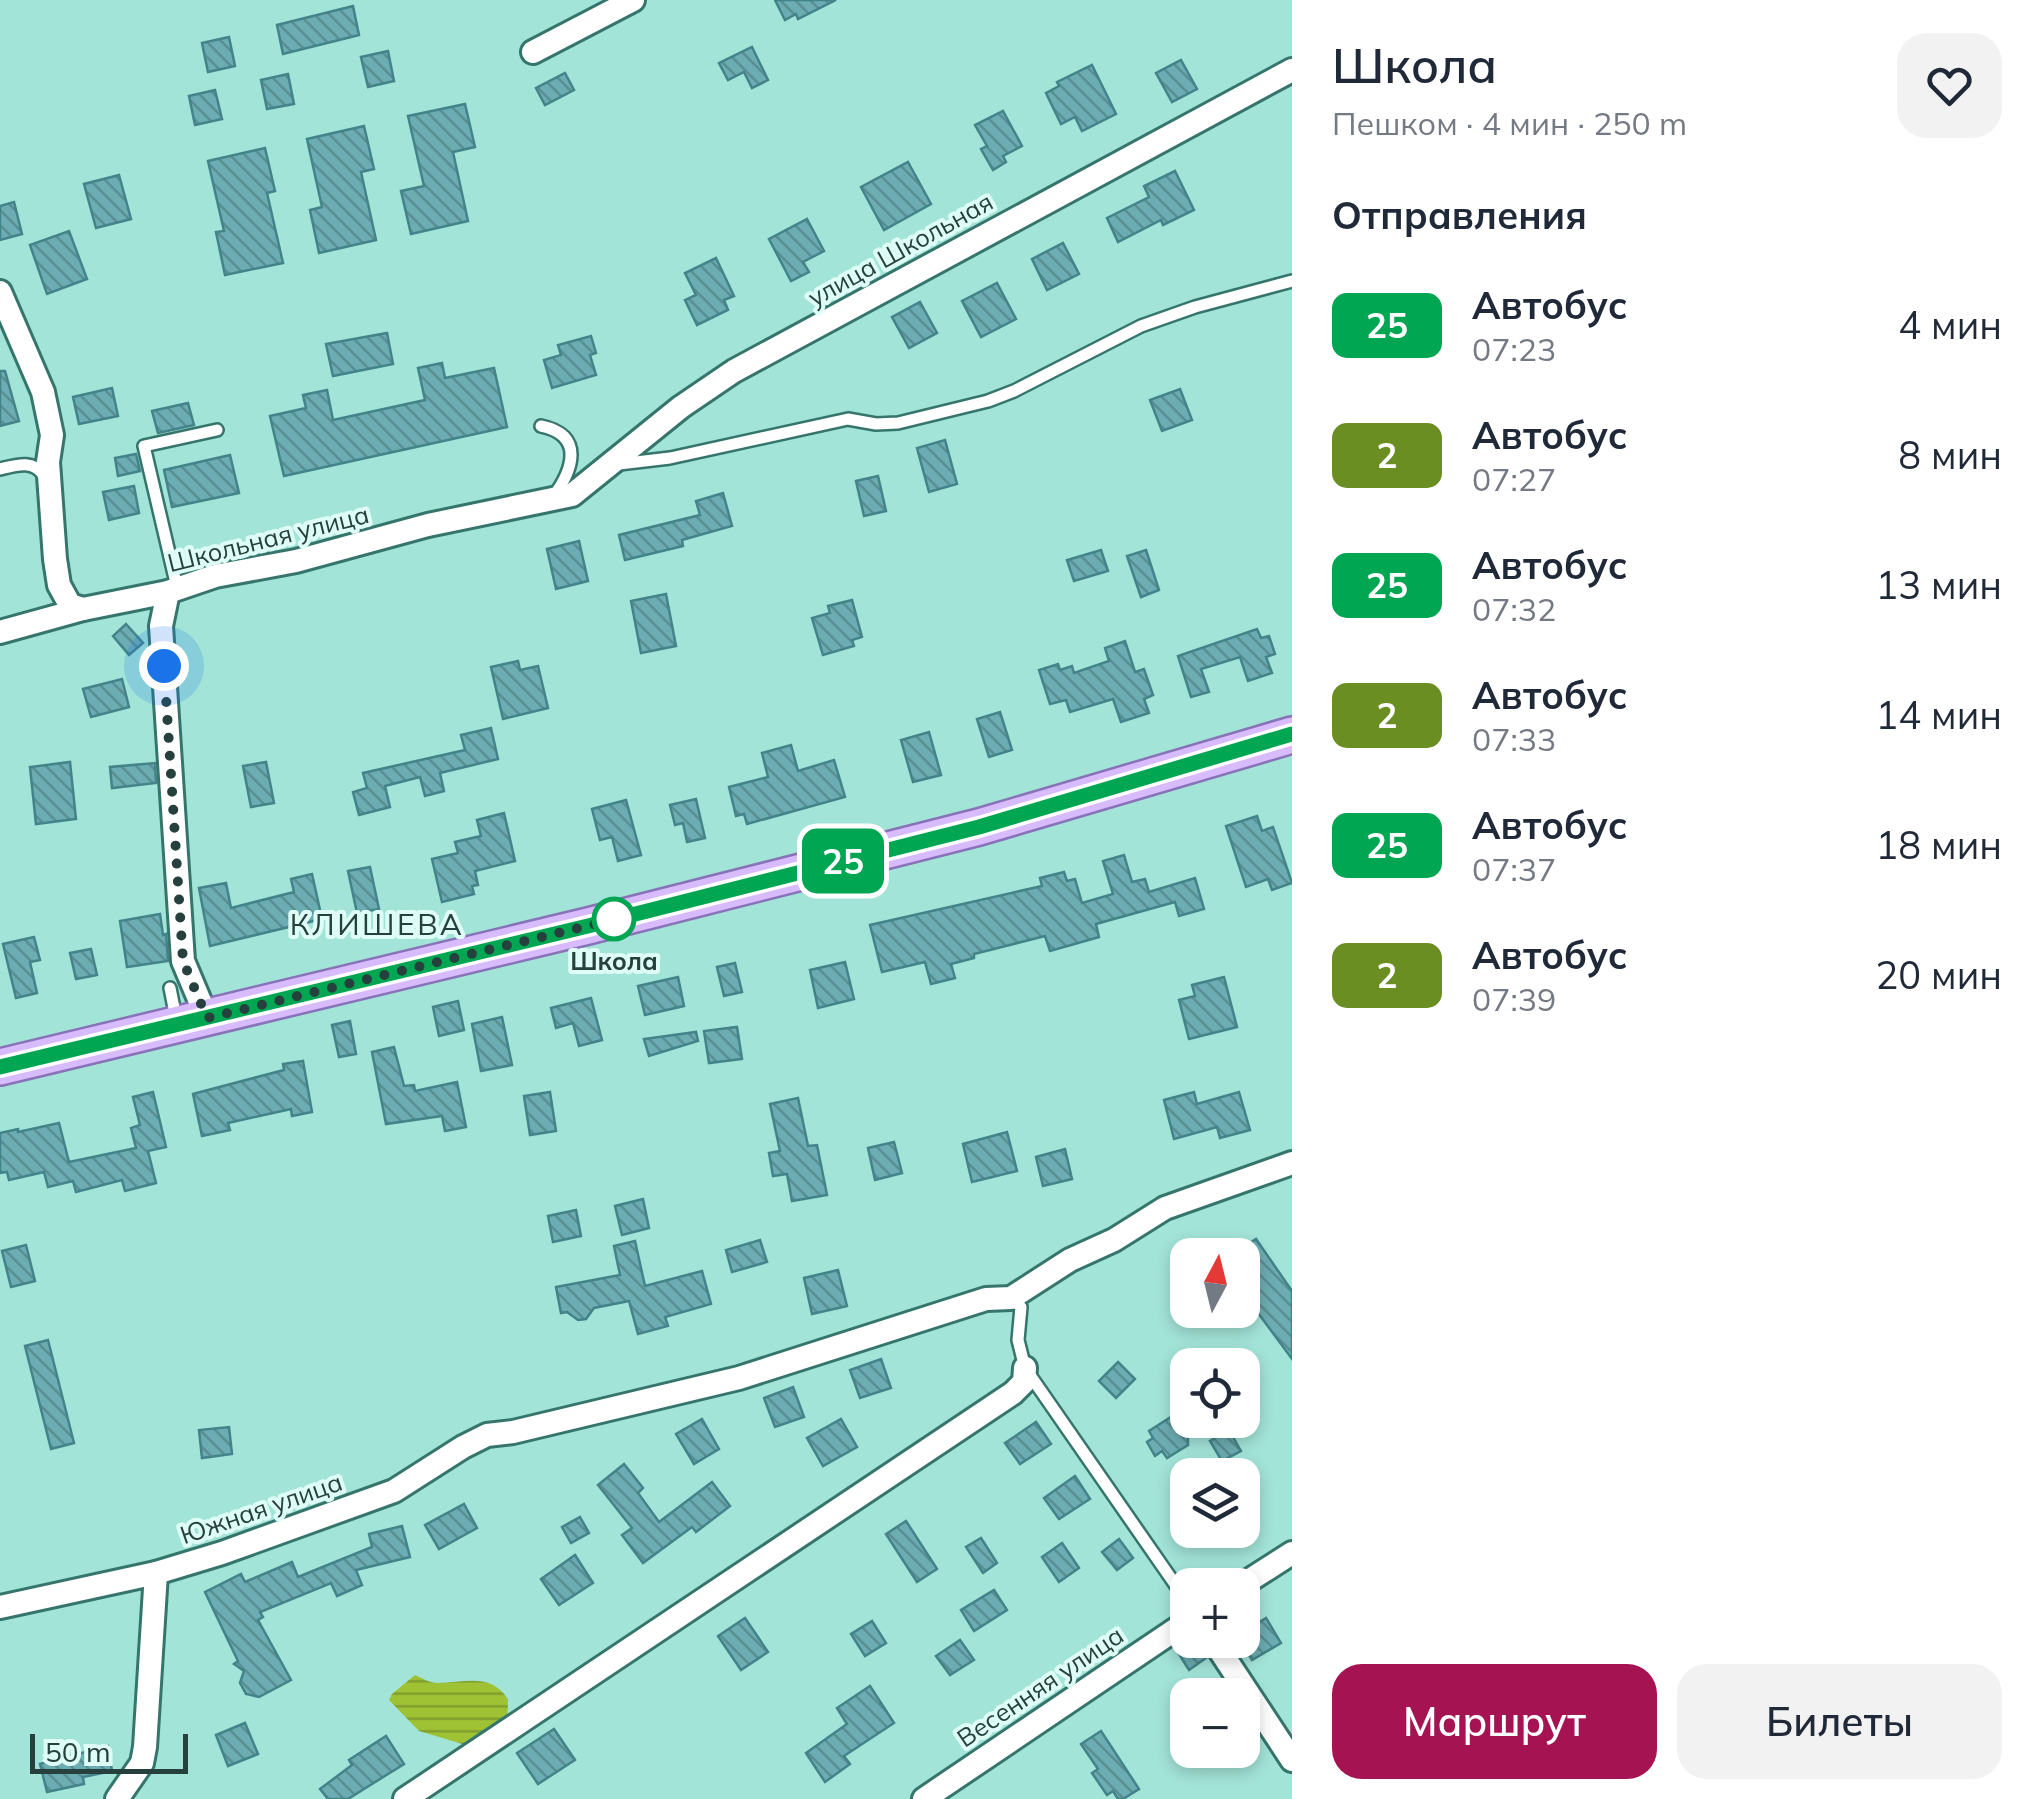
<!DOCTYPE html>
<html lang="ru">
<meta charset="utf-8">
<style>
:root{--surface:#fff;--page:#f2f2f3;--text:#1f2937;--muted:#747a83;--accent:#a51352}
body{margin:0;font-family:Mulish,sans-serif;background:var(--page);color:var(--text);height:100vh;display:flex;flex-direction:column;font-size:38px;white-space:nowrap}
*{box-sizing:border-box;margin:0}
p{font-size:32px;color:var(--muted)}
.icon{flex:none;width:55px;height:55px;fill:none;stroke:currentColor;stroke-width:2;stroke-linecap:round;stroke-linejoin:round}
.map{position:relative;flex:1;overflow:hidden}
.side{display:flex;flex-direction:column;background:var(--surface);width:750px}
.side>*{flex:none}
.badge{padding:0 20px;border-radius:15px;font-size:35px;line-height:65px}
.needle{width:65px;rotate:7deg}
.fabs{position:absolute;left:1170px;top:1238px;display:grid;gap:20px}
.fabs a{display:grid;place-items:center;width:90px;height:90px;border-radius:20px;background:var(--surface);box-shadow:0 5px 15px #0003;font-size:50px}
.scale{position:absolute;left:30px;bottom:25px;width:158px;box-sizing:border-box;padding-left:10px;border:5px solid #26413d;border-top:0;font-size:28px;line-height:35px;white-space:nowrap;color:#26413d;-webkit-text-stroke:8px #defdf7;paint-order:stroke}
.you{position:absolute;width:50px;height:50px;margin:-25px;border:8px solid #fff;border-radius:50%;background:#1a73e8;box-shadow:0 0 0 15px #1a73e833}
.map>.badge{position:absolute;translate:-50% -50%;box-shadow:0 0 0 5px #fff}
h2{padding:0 40px;font-size:38px;line-height:90px}
.round{display:grid;place-items:center;flex:none;width:105px;height:105px;border-radius:30px;background:var(--page)}
.headline{display:flex;align-items:center;justify-content:space-between;height:170px;padding:0 40px}
h1{font-size:48px;font-weight:600;line-height:75px}
.cta{display:flex;gap:20px;margin-top:auto;padding:20px 40px}
.cta a{flex:1;height:115px;border-radius:30px;background:var(--accent);color:#fff;font-size:40px;font-weight:600;line-height:115px;text-align:center}
.cta a+a{background:var(--page);color:var(--text)}
ul{padding:0;list-style:none}
li{display:flex;align-items:center;gap:30px;height:130px;padding:0 40px}
li div{flex:1}
li b{display:block;font-size:38px}
li em{font-style:normal}
li .badge{min-width:110px;font-weight:700;text-align:center}
main{display:flex;flex:1;min-height:0}
.map>svg:first-child{display:block}
.water{fill:url(#water-rules)}
.building{fill:url(#building-back-hatch);stroke:#428489;stroke-width:2.5}
.lines{fill:none;stroke-linecap:round;stroke-linejoin:round}
.service-casing{stroke:#35756c;stroke-width:16}
.minor-casing{stroke:#35756c;stroke-width:28}
.primary-casing{stroke:#8973b8;stroke-width:40}
.service{stroke:#fff;stroke-width:11}
.minor{stroke:#fff;stroke-width:22}
.primary{stroke:#d8bbfd;stroke-width:35}
.line-casing{stroke:#fff;stroke-width:22}
.line{stroke:#00a651;stroke-width:15}
.walk{stroke:#26413d;stroke-width:10;stroke-dasharray:0 18}
.stop-dot{fill:#fff;stroke:#00a651;stroke-width:5}
.labels{text-anchor:middle;dominant-baseline:central;stroke-width:8;stroke-linejoin:round;paint-order:stroke}
.street-label{font-size:25px;fill:#26413d;stroke:#defdf7}
.stop-label{font-size:25px;font-weight:bold;fill:#26413d;stroke:#defdf7}
.quarter-label{font-size:30px;letter-spacing:2.5px;fill:#26413d;stroke:#defdf7}
</style>
<main>
<div class="map">
<svg width="1292" height="1799" viewBox="0 0 1292 1799">
<defs>
<pattern id="water-rules" width="6" height="5" patternUnits="userSpaceOnUse" patternTransform="scale(2.5)"><rect width="6" height="5" fill="#9fc235"/><path d="M0 2.5h6" fill="none" stroke="#819f2e"/></pattern>
<pattern id="building-back-hatch" width="6" height="6" patternUnits="userSpaceOnUse" patternTransform="scale(2.5)"><rect width="6" height="6" fill="#6cadb3"/><path d="M-1 5l2 2M0 0l6 6M5-1l2 2" fill="none" stroke="#598e93"/></pattern>
</defs>
<rect width="100%" height="100%" fill="#a3e4d8"/>
<!-- water -->
<path class="water" d="M 415,1675 C 422,1678 429,1683 438,1683 C 465,1683 490,1672 508,1699 L 507,1730 L 469,1746 L 419,1731 L 389,1700 L 392,1694 Z"/>
<!-- building -->
<g class="building">
<polygon points="775,0 836,0 798,19 796,14 785,20"/>
<polygon points="353,6 359,35 283,54 277,25"/>
<polygon points="229,37 235,66 208,72 202,43"/>
<polygon points="752,47 768,80 752,88 744,72 728,80 719,63"/>
<polygon points="388,51 394,81 368,87 361,57"/>
<polygon points="1181,60 1197,89 1172,102 1156,73"/>
<polygon points="1092,65 1116,114 1082,131 1075,117 1061,124 1046,93 1059,86 1057,82"/>
<polygon points="565,73 574,90 545,105 536,88"/>
<polygon points="288,74 294,104 267,109 261,80"/>
<polygon points="215,90 222,119 195,125 189,96"/>
<polygon points="465,104 475,147 453,152 468,221 411,234 401,191 424,186 408,116"/>
<polygon points="1003,111 1022,146 1003,156 1006,162 993,170 981,149 987,146 975,125"/>
<polygon points="364,126 374,169 361,172 376,240 319,253 310,210 322,207 307,139"/>
<polygon points="265,148 275,191 267,193 283,263 225,275 216,232 224,231 208,161"/>
<polygon points="908,162 931,204 884,230 861,187"/>
<polygon points="1175,171 1194,210 1163,225 1161,220 1118,242 1107,218 1149,197 1144,186"/>
<polygon points="119,175 131,219 96,228 84,184"/>
<polygon points="14,202 22,234 0,240 0,206"/>
<polygon points="807,219 824,251 803,262 809,272 791,281 769,239"/>
<polygon points="69,231 87,279 47,294 30,245"/>
<polygon points="1063,243 1079,274 1047,290 1032,259"/>
<polygon points="716,258 734,296 724,300 728,310 697,325 685,300 696,295 685,273"/>
<polygon points="997,283 1016,319 981,337 962,301"/>
<polygon points="920,302 937,333 909,348 892,317"/>
<polygon points="387,333 393,364 333,376 326,344"/>
<polygon points="591,336 596,353 590,355 596,375 552,388 544,360 561,355 558,345"/>
<polygon points="442,363 445,378 494,368 507,427 284,476 270,416 306,408 303,395 327,390 333,420 425,400 418,368"/>
<polygon points="0,371 5,371 19,421 0,426"/>
<polygon points="112,388 118,416 79,424 73,397"/>
<polygon points="1180,389 1192,420 1162,431 1150,400"/>
<polygon points="188,403 194,425 158,433 152,411"/>
<polygon points="945,440 957,484 929,492 917,448"/>
<polygon points="136,454 140,471 118,476 115,458"/>
<polygon points="230,455 239,493 172,507 164,470"/>
<polygon points="878,476 886,511 864,516 856,481"/>
<polygon points="134,486 139,513 109,520 103,492"/>
<polygon points="723,493 732,526 682,540 683,546 625,560 619,535 700,515 696,501"/>
<polygon points="579,541 588,581 556,589 547,549"/>
<polygon points="1101,550 1108,571 1074,581 1067,560"/>
<polygon points="1146,550 1159,590 1141,597 1127,556"/>
<polygon points="666,594 676,646 641,653 631,601"/>
<polygon points="852,600 862,637 852,640 854,646 823,655 812,618 830,613 828,606"/>
<polygon points="126,624 143,643 129,655 113,636"/>
<polygon points="1257,629 1261,638 1269,636 1275,654 1266,657 1272,673 1248,681 1240,657 1201,669 1209,692 1191,697 1178,656"/>
<polygon points="1125,641 1135,672 1144,669 1153,695 1144,699 1149,713 1121,722 1113,699 1070,712 1066,700 1050,704 1039,670 1058,664 1060,670 1072,666 1074,673 1109,661 1105,648"/>
<polygon points="518,661 520,670 538,666 548,708 503,719 491,667"/>
<polygon points="122,679 129,707 91,717 83,689"/>
<polygon points="1000,712 1012,750 989,757 977,719"/>
<polygon points="491,728 498,759 440,773 444,791 425,796 420,777 385,786 390,807 359,815 353,792 367,788 363,773 465,750 461,735"/>
<polygon points="929,732 941,775 913,782 901,740"/>
<polygon points="791,745 798,771 834,760 845,797 747,824 744,814 736,816 729,787 768,777 762,753"/>
<polygon points="70,762 76,819 36,824 30,767"/>
<polygon points="266,762 274,803 251,807 243,766"/>
<polygon points="155,763 156,783 112,788 110,767"/>
<polygon points="696,799 705,838 687,842 683,823 675,825 670,805"/>
<polygon points="626,800 641,855 618,861 612,837 600,840 592,809"/>
<polygon points="504,813 515,861 475,871 478,885 472,886 474,894 442,902 432,859 458,853 455,842 481,836 477,820"/>
<polygon points="1257,816 1262,831 1273,827 1292,883 1272,890 1268,879 1246,887 1226,826"/>
<polygon points="1124,855 1132,882 1145,879 1149,892 1195,878 1204,909 1179,916 1175,902 1096,924 1099,937 1050,951 1045,936 974,954 974,958 951,964 955,978 931,984 925,962 882,972 870,925 1042,886 1040,878 1064,872 1067,881 1075,879 1082,903 1113,894 1103,861"/>
<polygon points="370,867 379,909 357,913 348,871"/>
<polygon points="312,874 322,919 210,946 199,888 226,883 231,908 294,892 291,879"/>
<polygon points="160,914 163,935 166,934 168,961 127,967 120,921"/>
<polygon points="34,937 40,960 30,962 37,993 16,998 3,944"/>
<polygon points="91,949 97,975 76,979 70,953"/>
<polygon points="845,962 854,999 818,1008 810,970"/>
<polygon points="735,963 742,992 724,996 717,967"/>
<polygon points="678,977 684,1006 645,1015 638,986"/>
<polygon points="1224,977 1237,1027 1189,1039 1179,1000 1195,996 1192,985"/>
<polygon points="591,998 602,1040 579,1046 573,1023 556,1028 551,1008"/>
<polygon points="458,1001 464,1030 439,1036 433,1007"/>
<polygon points="502,1017 512,1065 481,1071 472,1024"/>
<polygon points="350,1021 356,1054 339,1057 332,1025"/>
<polygon points="737,1027 742,1059 709,1063 704,1031"/>
<polygon points="696,1032 698,1041 649,1056 644,1039"/>
<polygon points="394,1047 404,1086 414,1085 415,1091 457,1082 466,1127 445,1131 442,1116 386,1124 372,1052"/>
<polygon points="303,1061 312,1112 292,1116 291,1109 228,1123 230,1130 202,1136 193,1094 284,1070 283,1064"/>
<polygon points="153,1092 166,1147 148,1151 156,1183 125,1191 122,1180 76,1192 73,1181 48,1187 44,1172 9,1180 7,1172 0,1173 0,1133 18,1129 18,1132 59,1123 69,1162 136,1148 131,1128 140,1125 133,1097"/>
<polygon points="550,1092 556,1131 530,1135 524,1096"/>
<polygon points="1194,1092 1197,1104 1239,1092 1250,1130 1220,1138 1217,1127 1174,1139 1164,1100"/>
<polygon points="798,1098 808,1146 817,1145 827,1195 792,1201 787,1174 773,1176 769,1153 780,1151 770,1104"/>
<polygon points="1007,1132 1017,1171 972,1182 963,1144"/>
<polygon points="894,1142 902,1173 875,1180 868,1148"/>
<polygon points="1065,1149 1072,1179 1043,1186 1036,1157"/>
<polygon points="643,1199 649,1228 622,1235 615,1206"/>
<polygon points="576,1210 581,1236 553,1242 548,1216"/>
<polygon points="1256,1239 1292,1291 1292,1359 1242,1291 1242,1248"/>
<polygon points="760,1240 767,1262 732,1272 726,1250"/>
<polygon points="635,1241 645,1286 702,1271 711,1304 665,1317 668,1326 638,1334 629,1301 594,1308 586,1319 578,1320 567,1312 561,1313 556,1287 620,1275 614,1246"/>
<polygon points="26,1245 35,1281 11,1287 2,1251"/>
<polygon points="838,1270 847,1306 812,1314 804,1278"/>
<polygon points="48,1340 74,1443 51,1449 25,1346"/>
<polygon points="881,1359 891,1388 860,1398 850,1370"/>
<polygon points="1118,1362 1135,1379 1116,1398 1099,1381"/>
<polygon points="793,1387 804,1417 775,1427 764,1398"/>
<polygon points="1174,1415 1188,1436 1188,1445 1167,1458 1162,1451 1155,1456 1147,1442 1153,1438 1149,1431"/>
<polygon points="702,1419 719,1449 694,1464 676,1434"/>
<polygon points="841,1419 857,1447 823,1466 807,1438"/>
<polygon points="1036,1422 1051,1444 1020,1464 1005,1443"/>
<polygon points="229,1427 232,1454 202,1458 199,1430"/>
<polygon points="1229,1430 1241,1451 1222,1461 1210,1441"/>
<polygon points="624,1464 643,1488 638,1493 659,1522 712,1482 730,1506 696,1532 692,1527 643,1563 622,1535 632,1528 598,1485"/>
<polygon points="1075,1476 1090,1499 1059,1519 1044,1498"/>
<polygon points="464,1504 477,1528 439,1549 425,1525"/>
<polygon points="580,1517 589,1533 571,1543 562,1527"/>
<polygon points="906,1521 937,1569 917,1582 886,1534"/>
<polygon points="402,1526 410,1557 356,1570 362,1585 337,1596 331,1583 260,1612 263,1617 258,1620 291,1680 259,1697 246,1694 240,1683 244,1671 234,1664 238,1661 205,1592 241,1574 245,1582 292,1562 298,1577 372,1547 369,1534"/>
<polygon points="981,1538 997,1563 983,1573 966,1547"/>
<polygon points="1119,1539 1133,1558 1117,1570 1102,1552"/>
<polygon points="1062,1543 1079,1568 1059,1582 1042,1557"/>
<polygon points="575,1555 593,1583 559,1605 541,1579"/>
<polygon points="994,1590 1007,1610 974,1631 961,1610"/>
<polygon points="745,1618 768,1652 741,1670 718,1636"/>
<polygon points="1266,1618 1281,1643 1252,1660 1242,1643 1242,1633"/>
<polygon points="872,1621 886,1643 865,1656 851,1634"/>
<polygon points="960,1640 974,1660 950,1675 936,1656"/>
<polygon points="1194,1640 1206,1658 1189,1670 1177,1651"/>
<polygon points="870,1686 894,1723 844,1756 850,1764 825,1782 806,1753 847,1724 837,1708"/>
<polygon points="245,1723 258,1754 228,1766 216,1735"/>
<polygon points="554,1729 575,1760 538,1784 517,1753"/>
<polygon points="1101,1731 1139,1789 1123,1799 1118,1799 1113,1791 1107,1795 1092,1773 1098,1769 1081,1744"/>
<polygon points="386,1736 404,1764 348,1799 328,1799 320,1789 352,1765 349,1760"/>
<polygon points="108,1746 112,1771 83,1777 84,1784 47,1792 40,1764"/>
</g>
<g class="lines">
<defs>
<g id="service">
<path d="M 541,426 C 585,435 573,470 553,497"/>
<polyline points="619,464 670,458 848,419 876,424 898,423 988,401 1014,391 1141,326 1195,307 1292,281"/>
<path d="M 0,469 C 16,465 34,459 44,476"/>
<polyline points="177,587 144,446 217,430"/>
<polyline points="170,988 176,1018"/>
<polyline points="1011,1298 1021,1307 1018,1340 1025,1368 1188,1603"/>
</g>
<g id="minor">
<polyline points="533,52 633,0"/>
<polyline points="0,292 43,392 52,435 48,462 55,559 59,585 70,605 83,609"/>
<polyline points="168,592 161,626 183,961 207,1018"/>
<polyline points="0,632 83,609 168,592 215,576 296,561 428,525 572,495 681,407 734,371 1292,70"/>
<polyline points="1242,1585 1292,1553"/>
<polyline points="0,1607 156,1573 222,1553 394,1491 463,1447 487,1435 513,1432 739,1378 986,1299 1011,1298 1070,1260 1114,1240 1165,1208 1292,1163"/>
<polyline points="1213,1640 1292,1760"/>
<polyline points="117,1799 142,1763 145,1747 156,1573"/>
<polyline points="405,1799 1013,1393 1024,1382 1025,1368"/>
<polyline points="924,1799 1188,1621"/>
</g>
<polyline id="primary" points="0,1067 588,926 979,827 1292,735"/>
</defs>
<!-- service casing -->
<use href="#service" class="service-casing"/>
<!-- minor casing -->
<use href="#minor" class="minor-casing"/>
<!-- primary casing -->
<use href="#primary" class="primary-casing"/>
<!-- service -->
<use href="#service" class="service"/>
<!-- minor -->
<use href="#minor" class="minor"/>
<!-- primary -->
<use href="#primary" class="primary"/>
</g>
<g class="lines">
<defs>
<polyline id="line" points="0,1067 588,926 979,827 1292,734"/>
</defs>
<!-- line casing -->
<use href="#line" class="line-casing"/>
<!-- line -->
<use href="#line" class="line"/>
<!-- walk -->
<polyline class="walk" points="164,666 183,961 207,1018 624,917 614,919"/>
</g>
<!-- markers -->
<circle class="stop-dot" cx="614" cy="919" r="20"/>
<g class="labels">
<!-- street labels -->
<g class="street-label">
<text transform="translate(900 249) rotate(-29)">улица Школьная</text>
<text transform="translate(268 538) rotate(-14)">Школьная улица</text>
<text transform="translate(261 1508) rotate(-19)">Южная улица</text>
<text transform="translate(1040 1686) rotate(-34)">Весенняя улица</text>
</g>
<!-- stop labels -->
<g class="stop-label">
<text x="614" y="960">Школа</text>
</g>
<!-- quarter labels -->
<g class="quarter-label">
<text x="377" y="924">КЛИШЕВА</text>
</g>
</g>
</svg>
<div class="fabs">
<a><svg class="needle" viewBox="-14 -14 28 28"><path d="M0-13l5 13h-10z" fill="#e53935"/><path d="M0 13l5-13h-10z" fill="#747a83"/></svg></a>
<a><svg class="icon" aria-label="locate" viewBox="0 0 24 24"><circle cx="12" cy="12" r="6"/><path d="M12 2v4M12 18v4M2 12h4M18 12h4"/></svg></a>
<a><svg class="icon" aria-label="layers" viewBox="0 0 24 24"><path d="M12 4l9 5-9 5-9-5zM3 14l9 5 9-5"/></svg></a>
<a>+</a>
<a>−</a>
</div>
<div class="scale">50 m</div>
<div class="you" style="left:164px;top:666px"></div>
<b class="badge" style="left:843px;top:861px;background:#00a651;color:#fff">25</b>
</div>
<section class="side">
<div class="headline"><div><h1>Школа</h1><p>Пешком · 4 мин · 250 m</p></div><a class="round"><svg class="icon" aria-label="heart" viewBox="0 0 24 24"><path d="M12 20l-8-8c-3-5 5-10 8-4 3-6 11-1 8 4z"/></svg></a></div>
<h2>Отправления</h2>
<ul>
<li><span class="badge" style="background:#00a651;color:#fff">25</span><div><b>Автобус</b><p>07:23</p></div><em>4 мин</em></li>
<li><span class="badge" style="background:#6b8e23;color:#fff">2</span><div><b>Автобус</b><p>07:27</p></div><em>8 мин</em></li>
<li><span class="badge" style="background:#00a651;color:#fff">25</span><div><b>Автобус</b><p>07:32</p></div><em>13 мин</em></li>
<li><span class="badge" style="background:#6b8e23;color:#fff">2</span><div><b>Автобус</b><p>07:33</p></div><em>14 мин</em></li>
<li><span class="badge" style="background:#00a651;color:#fff">25</span><div><b>Автобус</b><p>07:37</p></div><em>18 мин</em></li>
<li><span class="badge" style="background:#6b8e23;color:#fff">2</span><div><b>Автобус</b><p>07:39</p></div><em>20 мин</em></li>
</ul>
<div class="cta"><a>Маршрут</a><a>Билеты</a></div>
</section>
</main>
